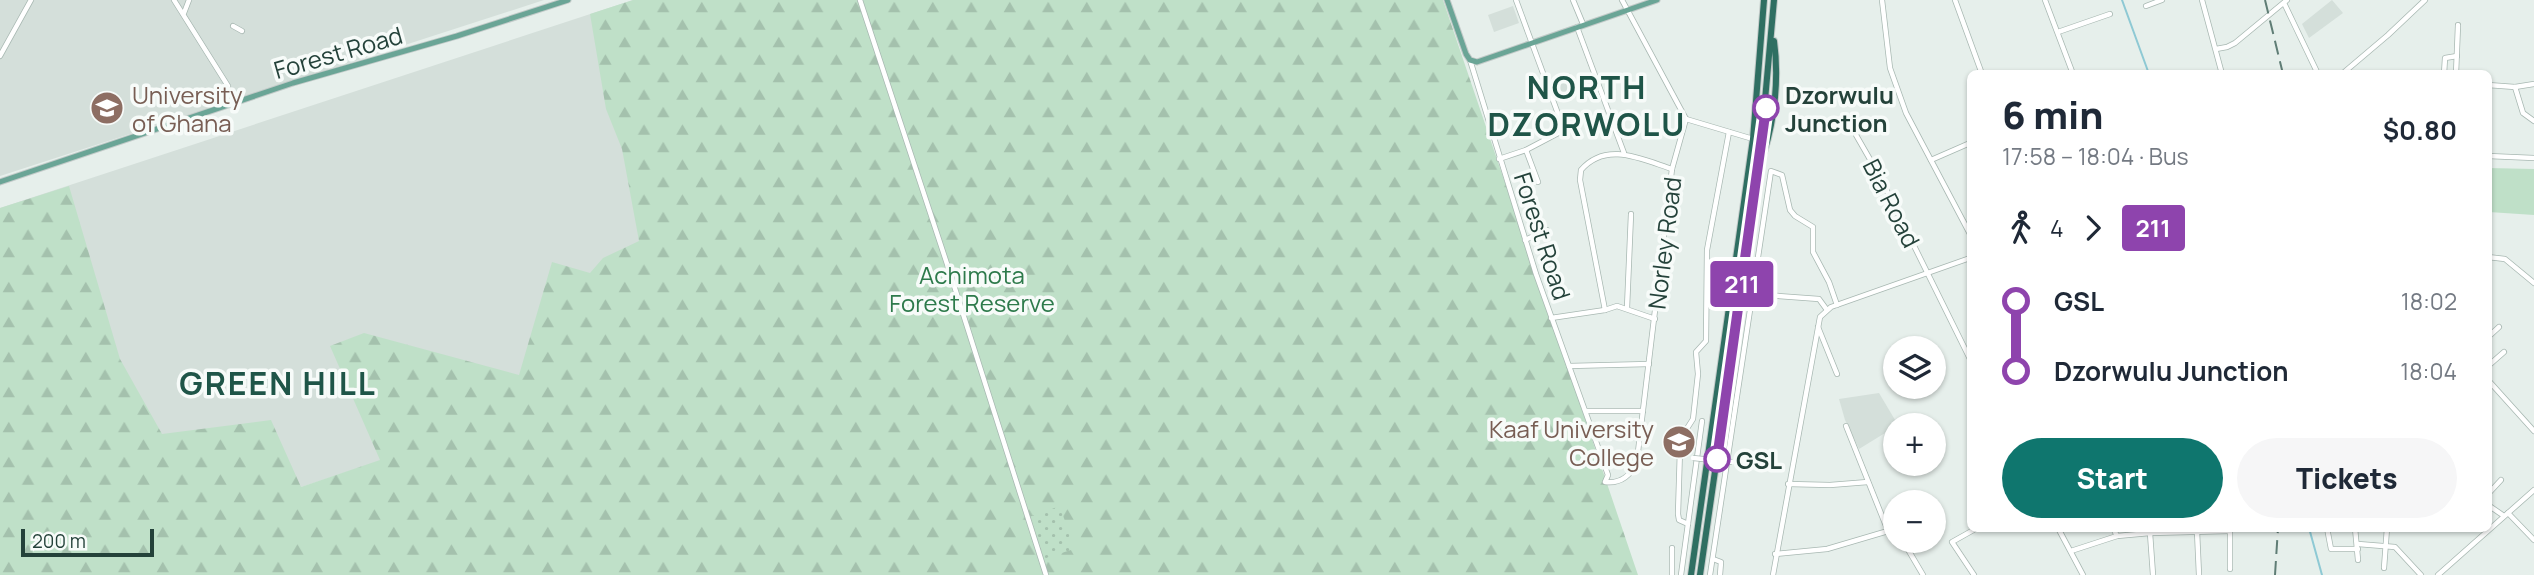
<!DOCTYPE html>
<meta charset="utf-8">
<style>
:root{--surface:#fff;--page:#f6f6f7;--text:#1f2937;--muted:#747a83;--accent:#0f766e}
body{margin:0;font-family:Manrope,sans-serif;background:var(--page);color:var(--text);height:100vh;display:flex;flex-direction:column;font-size:26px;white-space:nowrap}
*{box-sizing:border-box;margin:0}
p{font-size:23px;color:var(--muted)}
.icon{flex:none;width:38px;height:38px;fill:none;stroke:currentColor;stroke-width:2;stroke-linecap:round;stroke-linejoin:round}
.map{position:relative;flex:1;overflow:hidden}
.side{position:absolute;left:1967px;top:70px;width:525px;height:462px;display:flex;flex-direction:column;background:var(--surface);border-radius:10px;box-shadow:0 2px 5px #0004}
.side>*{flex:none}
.badge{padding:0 14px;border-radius:5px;font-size:24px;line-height:46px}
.fabs{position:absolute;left:1883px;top:336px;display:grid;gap:14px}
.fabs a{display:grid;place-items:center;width:63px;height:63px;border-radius:50%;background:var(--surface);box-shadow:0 2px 5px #0004;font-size:35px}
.scale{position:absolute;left:21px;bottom:18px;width:133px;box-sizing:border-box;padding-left:7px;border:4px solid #24423a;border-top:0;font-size:19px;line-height:24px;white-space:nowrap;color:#24423a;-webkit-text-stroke:5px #f7fbf9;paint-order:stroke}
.map>.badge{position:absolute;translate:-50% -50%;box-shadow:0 0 0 4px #fff}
.legs{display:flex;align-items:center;gap:10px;height:77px;padding:0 35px;font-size:23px}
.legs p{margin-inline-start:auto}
.headline{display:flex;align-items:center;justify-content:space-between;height:119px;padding:0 35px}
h1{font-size:38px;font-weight:800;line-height:52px}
.cta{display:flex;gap:14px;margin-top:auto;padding:14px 35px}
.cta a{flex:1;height:80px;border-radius:42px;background:var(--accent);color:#fff;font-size:28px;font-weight:800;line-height:80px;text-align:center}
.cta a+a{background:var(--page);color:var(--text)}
ul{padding:0 35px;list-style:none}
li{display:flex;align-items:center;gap:24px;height:70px;font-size:26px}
li i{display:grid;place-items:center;width:10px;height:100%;margin:0 9px;background:currentColor}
li i::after{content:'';width:18px;height:18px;margin:-9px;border:5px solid;border-radius:50%;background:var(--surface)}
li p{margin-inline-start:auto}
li:first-child i{background:linear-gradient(#0000 50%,currentColor 0)}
li:last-child i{background:linear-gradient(currentColor 50%,#0000 0)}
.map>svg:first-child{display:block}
.built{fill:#d4dfda}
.grass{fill:#bfe0c8}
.forest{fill:url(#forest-firs)}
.park{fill:url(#park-dots)}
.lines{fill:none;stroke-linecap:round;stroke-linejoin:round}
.stream{stroke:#8ec9d4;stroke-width:2}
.minor-casing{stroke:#a8b8b2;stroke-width:6}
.major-casing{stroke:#c2cac8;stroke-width:7}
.highway-casing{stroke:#c2cac8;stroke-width:8}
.minor{stroke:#fff;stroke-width:4.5}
.major{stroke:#6aa596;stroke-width:5}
.highway{stroke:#2f6f62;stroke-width:6}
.rail{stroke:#5f7d75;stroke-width:2;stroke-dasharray:14 7;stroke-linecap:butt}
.minor-bridge-casing{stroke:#a8b8b2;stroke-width:6;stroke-linecap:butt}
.minor-bridge{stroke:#fff;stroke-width:4.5}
.line-1-casing{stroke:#fff;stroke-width:16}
.line-1{stroke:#8e44ad;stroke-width:10}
.stop-1-dot{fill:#fff;stroke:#8e44ad;stroke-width:3.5}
.labels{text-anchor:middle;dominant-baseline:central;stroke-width:7;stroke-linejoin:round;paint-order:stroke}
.street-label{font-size:24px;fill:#24423a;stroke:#f7fbf9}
.education-label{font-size:24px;fill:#785e54;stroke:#f7fbf9;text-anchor:start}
.stop-label{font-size:24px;font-weight:bold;fill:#24423a;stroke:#f7fbf9;text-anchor:start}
.park-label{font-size:24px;fill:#2d7a4b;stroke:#f7fbf9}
.district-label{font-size:32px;font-weight:bold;letter-spacing:2px;fill:#1f5548;stroke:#f7fbf9}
</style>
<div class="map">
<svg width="2534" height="575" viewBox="0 0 2534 575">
<defs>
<pattern id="forest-firs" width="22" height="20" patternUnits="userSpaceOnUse" patternTransform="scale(1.75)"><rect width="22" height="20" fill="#bfe0c8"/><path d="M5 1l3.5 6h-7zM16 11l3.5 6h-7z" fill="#a4c1ad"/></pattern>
<pattern id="park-dots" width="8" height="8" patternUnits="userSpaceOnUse" patternTransform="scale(1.75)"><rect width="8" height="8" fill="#bfe0c8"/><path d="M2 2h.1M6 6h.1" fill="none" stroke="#a4c1ad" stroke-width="1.8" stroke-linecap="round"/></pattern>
</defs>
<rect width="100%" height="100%" fill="#e6efeb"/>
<!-- built -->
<g class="built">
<polygon points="0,0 544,0 0,176"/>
<polygon points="633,0 777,329 36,575 0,575 0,208"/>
<polygon points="2332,0 2343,13 2309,38 2302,24"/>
<polygon points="1513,6 1519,23 1494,32 1488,15"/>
<polygon points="1570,73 1577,94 1558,101 1550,81"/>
<polygon points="1879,393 1898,425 1859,449 1845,420 1839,399"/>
</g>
<!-- grass -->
<polygon class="grass" points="2488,168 2534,169 2534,215 2489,212"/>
<!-- forest -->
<polygon class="forest" points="633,0 1443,0 1638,575 0,575 0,208 69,186 120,359 162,434 271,420 301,487 380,460 330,346 364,333 519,375 552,262 590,273 603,258 639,241 622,149 606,109 590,14"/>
<!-- park -->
<polygon class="park" points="1060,506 1074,549 1043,559 1029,517"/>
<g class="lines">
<!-- stream -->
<g class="stream">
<polyline points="2122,0 2149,74"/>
<polyline points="2309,528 2322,575"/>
</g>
<defs>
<g id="minor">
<polyline points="174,0 228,86"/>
<polyline points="860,0 951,276 1046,575"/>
<polyline points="1573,0 1583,24"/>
<polyline points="1622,0 1686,119"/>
<polyline points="1882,0 1890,68 1906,113 1970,234"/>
<polyline points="1955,0 1982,74"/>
<polyline points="2045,0 2073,74"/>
<polyline points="2202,0 2222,74"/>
<polyline points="2284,3 2318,74"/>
<polyline points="2146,6 2162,0"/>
<polyline points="184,13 189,0"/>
<polyline points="233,26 242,31"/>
<polyline points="1577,27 1624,153"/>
<polyline points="2058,32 2110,14"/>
<polyline points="2216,49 2227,47 2235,43 2287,0"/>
<polyline points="0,56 31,0"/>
<path d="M 1470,60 L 1536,274 L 1608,475 L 1605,482 C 1621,484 1632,475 1637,460 L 1672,169 L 1686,119"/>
<polyline points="2342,74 2388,35 2425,0"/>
<polyline points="2444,74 2445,58 2457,56"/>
<polyline points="2456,74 2458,25"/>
<polyline points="2488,85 2515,87 2534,84"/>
<polyline points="2515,87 2523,113 2534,121"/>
<polyline points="1686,119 1753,139"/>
<polyline points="1856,135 1879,175 1970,359"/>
<polyline points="1526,150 1538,182"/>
<polyline points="2488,156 2534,158"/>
<polyline points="1499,159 1526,150 1564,130 1516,0"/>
<polyline points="1931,160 1970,143"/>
<polyline points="1525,240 1547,230"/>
<polyline points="2488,257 2505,259 2534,283"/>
<polyline points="1766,295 1819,299 1827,310"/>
<polyline points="1627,308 1631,214"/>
<path d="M 1605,310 L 1580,180 L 1581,170 C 1606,141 1641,159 1672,169"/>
<polyline points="1551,318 1605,310 1617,306 1655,319"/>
<polyline points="1818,327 1837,374"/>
<polyline points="2488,337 2499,327"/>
<polyline points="1569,366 1649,364"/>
<polyline points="2488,366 2504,352"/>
<polyline points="2488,380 2534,431"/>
<polyline points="1586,411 1643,411"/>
<polyline points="1846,426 1888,531 1895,536"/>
<polyline points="1788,484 1830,485 1868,482"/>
<polyline points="2488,494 2501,480"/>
<polyline points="2488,505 2504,516"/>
<polyline points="2508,513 2534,540"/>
<polyline points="1688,524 1679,520 1678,514 1680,449 1686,430 1693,419 1698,374 1696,352 1706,341 1707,250 1729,132"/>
<polyline points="2058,528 2083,575"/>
<polyline points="2113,528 2117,536"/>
<polyline points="2327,528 2331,549 2358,549"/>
<polyline points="2355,528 2358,560"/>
<polyline points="2197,531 2199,575"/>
<polyline points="2230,531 2230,569"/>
<polyline points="2150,533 2153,575"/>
<polyline points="1903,541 1923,575"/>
<polyline points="2358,544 2395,547 2421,575"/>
<polyline points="2071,551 2117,536 2150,533 2230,531"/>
<polyline points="1775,554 1827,549 1888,531"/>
<polyline points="1713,559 1721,562 1720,575"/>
<polyline points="2384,568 2387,528"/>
<polyline points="1672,575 1672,548"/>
<polyline points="1681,575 1702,421"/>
<polyline points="1710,575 1771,171 1782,175 1790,210 1795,216 1813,227 1813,252 1829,282 1837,305"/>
<polyline points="1773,575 1820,317 1831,307 1970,258"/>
<polyline points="1974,575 1952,542 1977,528"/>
<polyline points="2438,575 2534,490"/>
</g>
<g id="major">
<polyline points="1447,0 1466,54 1470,60 1477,62 1657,0"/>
<polyline points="0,182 293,83 457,36 568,0"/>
</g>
<g id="highway">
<path d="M 1764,152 C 1775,118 1779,77 1774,41"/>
<polyline points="1691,575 1753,139 1764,0"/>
<polyline points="1700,575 1759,167 1774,0"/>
</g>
</defs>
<!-- minor casing -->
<use href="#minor" class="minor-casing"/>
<!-- major casing -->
<use href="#major" class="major-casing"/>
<!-- highway casing -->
<use href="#highway" class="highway-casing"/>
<!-- minor -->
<use href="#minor" class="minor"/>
<!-- major -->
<use href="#major" class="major"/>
<!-- highway -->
<use href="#highway" class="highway"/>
<!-- rail -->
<g class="rail">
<polyline points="2265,0 2283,74"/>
<polyline points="2275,575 2278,528"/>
</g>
<defs>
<polyline id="minor-bridge" points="1693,458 1732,462"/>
</defs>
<!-- minor-bridge casing -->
<use href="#minor-bridge" class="minor-bridge-casing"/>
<!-- minor-bridge -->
<use href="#minor-bridge" class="minor-bridge"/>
</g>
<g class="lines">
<defs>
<polyline id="line-1" points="1717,459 1766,108"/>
</defs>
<!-- line-1 casing -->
<use href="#line-1" class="line-1-casing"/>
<!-- line-1 -->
<use href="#line-1" class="line-1"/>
</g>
<!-- icons -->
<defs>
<symbol id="university-disc" viewBox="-11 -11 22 22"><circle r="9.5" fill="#8d6e63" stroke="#f7fbf9"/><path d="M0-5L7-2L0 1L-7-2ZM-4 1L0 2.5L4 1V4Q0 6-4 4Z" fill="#fff"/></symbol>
</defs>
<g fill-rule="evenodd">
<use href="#university-disc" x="88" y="89" width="38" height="38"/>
<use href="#university-disc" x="1660" y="423" width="38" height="38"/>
</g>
<!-- markers -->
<g class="stop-1-dot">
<circle cx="1766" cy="108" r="12"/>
<circle cx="1717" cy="459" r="12"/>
</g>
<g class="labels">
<!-- street labels -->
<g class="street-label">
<text transform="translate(338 52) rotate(-16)">Forest Road</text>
<text transform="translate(1892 203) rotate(63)">Bia Road</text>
<text transform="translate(1543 236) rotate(72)">Forest Road</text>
<text transform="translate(1664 243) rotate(-83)">Norley Road</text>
</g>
<!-- education labels -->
<g class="education-label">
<text x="132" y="94">University<tspan x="132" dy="28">of Ghana</tspan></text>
<text x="1654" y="428" text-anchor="end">Kaaf University<tspan x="1654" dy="28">College</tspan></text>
</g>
<!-- stop labels -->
<g class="stop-label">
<text x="1785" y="94">Dzorwulu<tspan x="1785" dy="28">Junction</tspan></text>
<text x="1736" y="459">GSL</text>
</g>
<!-- park labels -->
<g class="park-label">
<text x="972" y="274">Achimota<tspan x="972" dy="28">Forest Reserve</tspan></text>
</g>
<!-- district labels -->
<g class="district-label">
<text x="1587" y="87">NORTH<tspan x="1587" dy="37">DZORWOLU</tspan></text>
<text x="278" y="383">GREEN HILL</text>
</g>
</g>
</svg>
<div class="fabs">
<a><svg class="icon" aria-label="layers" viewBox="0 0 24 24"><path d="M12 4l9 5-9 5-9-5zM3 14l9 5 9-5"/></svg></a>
<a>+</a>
<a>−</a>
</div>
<div class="scale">200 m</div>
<b class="badge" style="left:1742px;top:284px;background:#8e44ad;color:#fff">211</b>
<section class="side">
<div class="headline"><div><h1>6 min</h1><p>17:58 – 18:04 · Bus</p></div><b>$0.80</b></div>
<div class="legs"><svg class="icon" aria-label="walk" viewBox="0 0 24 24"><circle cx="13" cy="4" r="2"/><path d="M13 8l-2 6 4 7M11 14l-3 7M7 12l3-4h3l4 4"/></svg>4<svg class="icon" aria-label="forward" viewBox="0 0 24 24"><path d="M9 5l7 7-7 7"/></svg><b class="badge" style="background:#8e44ad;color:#fff">211</b></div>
<ul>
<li><i style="color:#8e44ad"></i><b>GSL</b><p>18:02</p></li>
<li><i style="color:#8e44ad"></i><b>Dzorwulu Junction</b><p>18:04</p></li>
</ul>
<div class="cta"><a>Start</a><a>Tickets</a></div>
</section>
</div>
